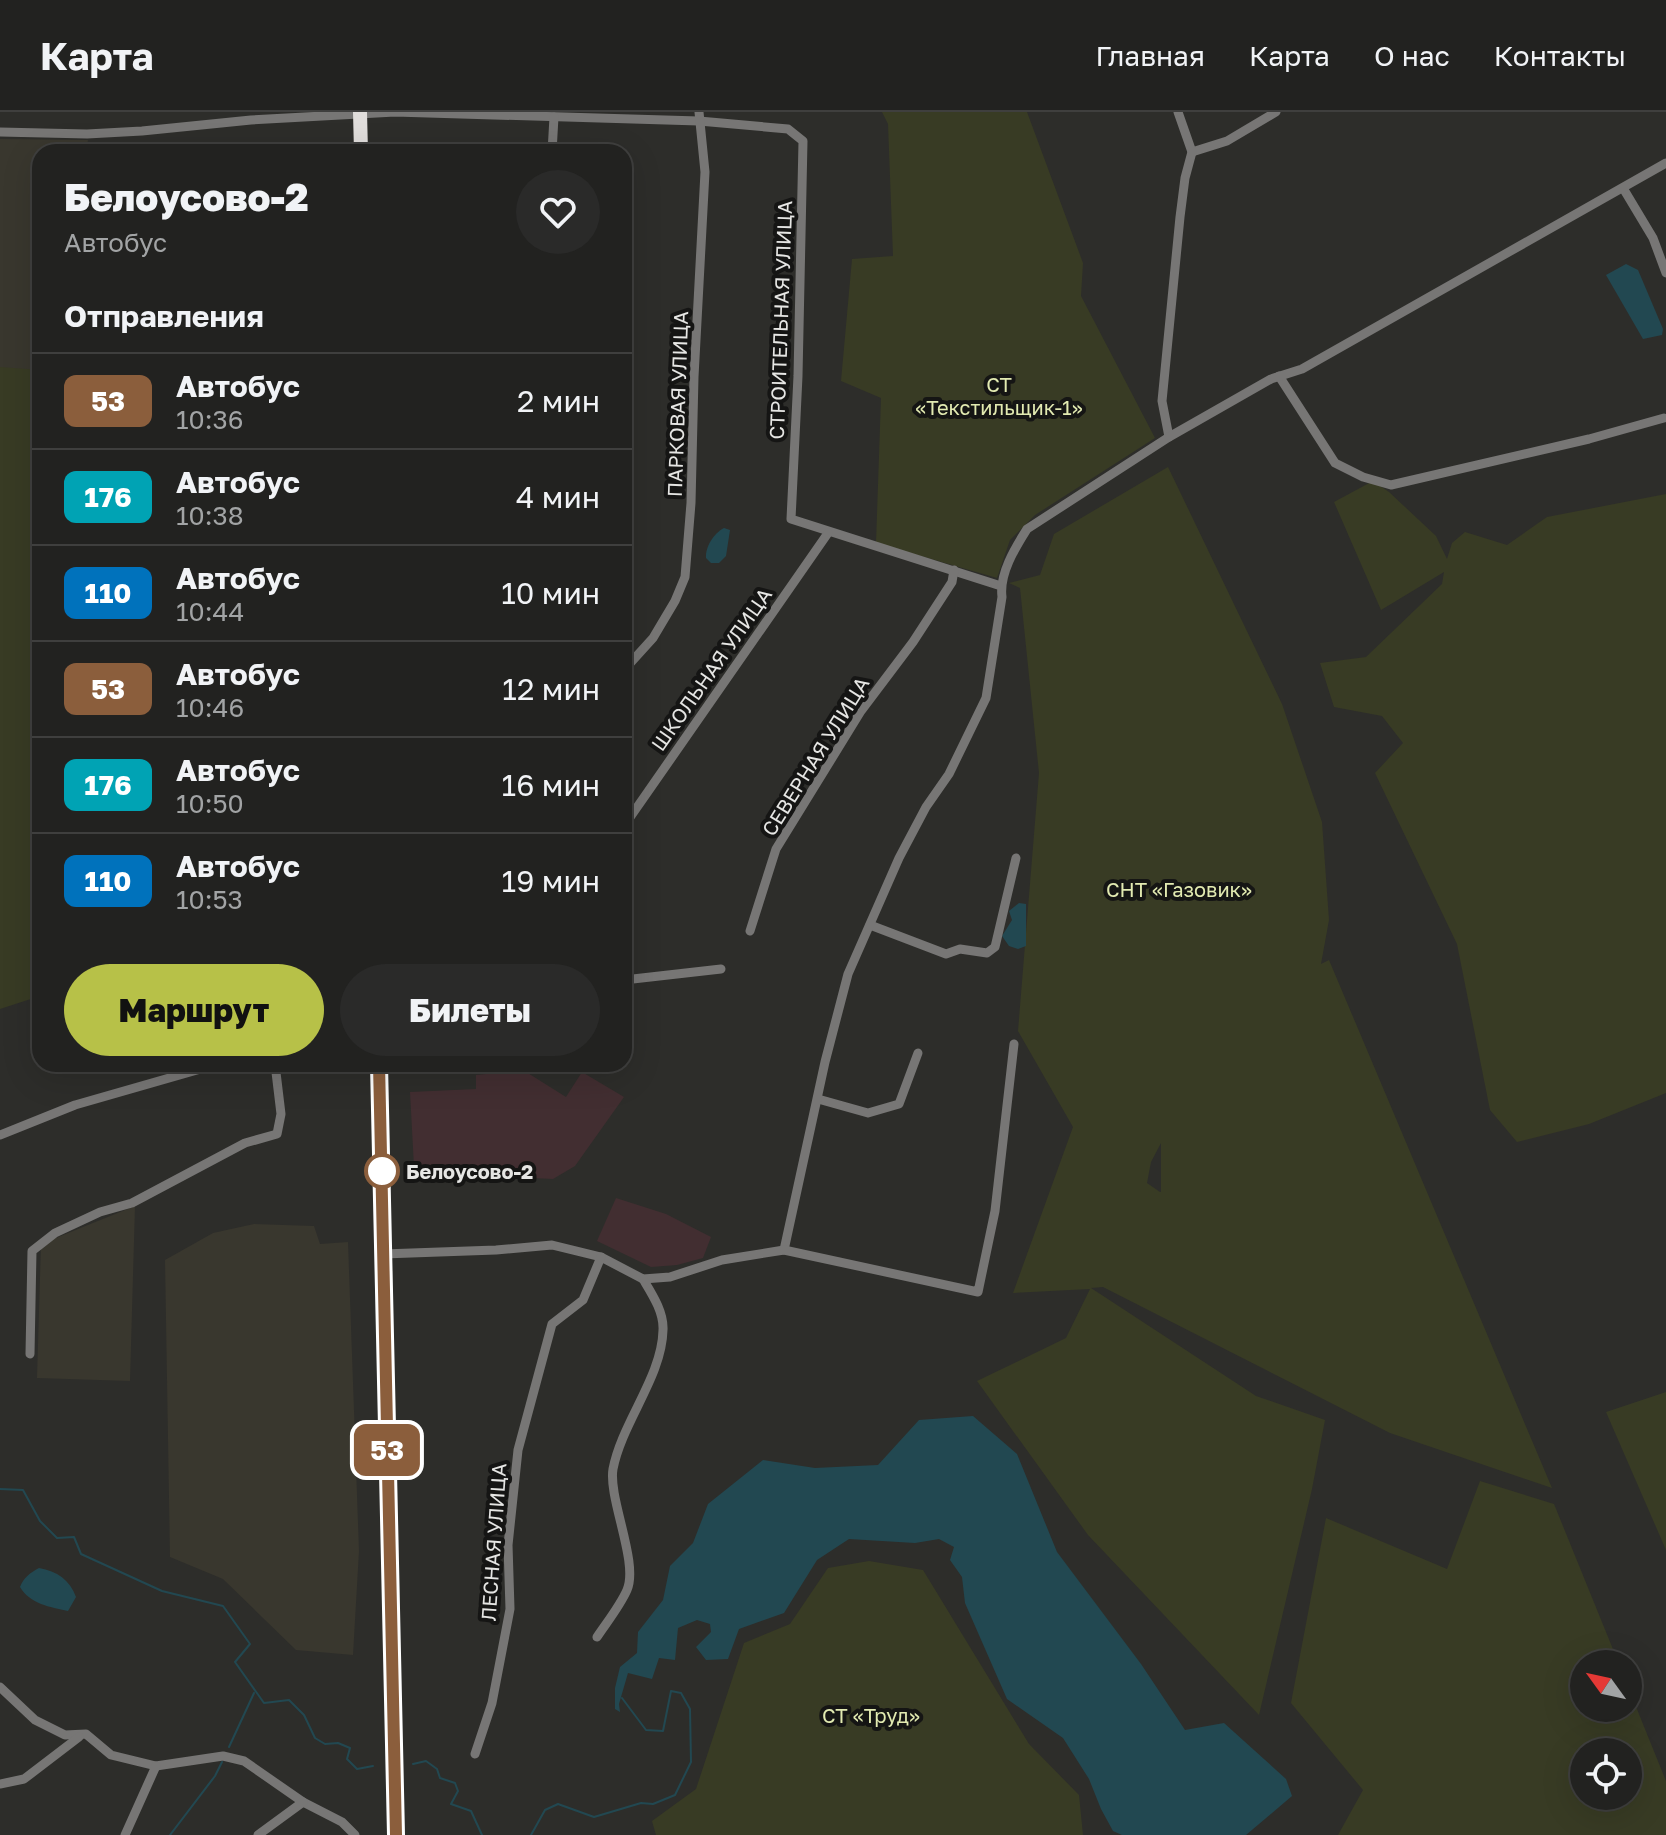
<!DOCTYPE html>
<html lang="ru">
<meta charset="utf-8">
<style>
:root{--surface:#222220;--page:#2a2a29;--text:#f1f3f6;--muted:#a2a4a5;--line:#3f3f3e;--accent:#b7c148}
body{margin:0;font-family:"Golos Text",sans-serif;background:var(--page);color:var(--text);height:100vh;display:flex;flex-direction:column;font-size:30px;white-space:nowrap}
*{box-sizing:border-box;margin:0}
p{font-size:26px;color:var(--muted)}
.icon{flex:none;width:44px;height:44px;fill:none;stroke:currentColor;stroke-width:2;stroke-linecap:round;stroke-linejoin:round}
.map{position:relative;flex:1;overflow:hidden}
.side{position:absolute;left:32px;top:32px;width:600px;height:928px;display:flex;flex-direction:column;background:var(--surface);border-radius:24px;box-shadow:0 8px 32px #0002,0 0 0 2px var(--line)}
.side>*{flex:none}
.badge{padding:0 16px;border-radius:12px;font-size:28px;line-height:52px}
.needle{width:52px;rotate:303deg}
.fabs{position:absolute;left:1570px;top:1538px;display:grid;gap:16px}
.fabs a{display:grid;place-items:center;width:72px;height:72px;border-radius:50%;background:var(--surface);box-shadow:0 8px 32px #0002,0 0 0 2px var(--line);font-size:40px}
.map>.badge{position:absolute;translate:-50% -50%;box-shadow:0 0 0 4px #fff}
h2{padding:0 32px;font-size:30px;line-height:72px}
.round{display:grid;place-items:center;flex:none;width:84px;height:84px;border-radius:42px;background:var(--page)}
.head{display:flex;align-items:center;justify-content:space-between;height:136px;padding:0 32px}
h1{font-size:38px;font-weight:800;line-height:60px}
.primary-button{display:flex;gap:16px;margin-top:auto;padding:16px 32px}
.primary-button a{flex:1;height:92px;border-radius:48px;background:var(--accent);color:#111;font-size:32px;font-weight:800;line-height:92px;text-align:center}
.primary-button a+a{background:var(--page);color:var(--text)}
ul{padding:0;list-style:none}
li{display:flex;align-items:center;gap:24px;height:96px;padding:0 32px;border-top:2px solid var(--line)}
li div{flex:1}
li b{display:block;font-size:30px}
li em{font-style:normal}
li .badge{min-width:88px;font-weight:700;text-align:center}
header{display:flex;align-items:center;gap:48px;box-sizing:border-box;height:112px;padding:0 40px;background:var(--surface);border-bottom:2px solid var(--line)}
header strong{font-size:38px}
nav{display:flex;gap:44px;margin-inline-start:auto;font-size:28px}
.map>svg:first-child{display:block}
.built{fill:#39372e}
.education{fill:#422e31}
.green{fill:#383b24;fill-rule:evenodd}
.water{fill:#224851}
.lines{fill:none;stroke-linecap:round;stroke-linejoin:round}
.stream{stroke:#224851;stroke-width:2}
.minor{stroke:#777675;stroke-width:9}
.highway{stroke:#e0dddb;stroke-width:14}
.line-casing{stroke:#fff;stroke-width:18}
.line{stroke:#8b5e3c;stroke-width:12}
.stop-dot{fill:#fff;stroke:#8b5e3c;stroke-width:4}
.labels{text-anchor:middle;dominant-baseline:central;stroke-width:8;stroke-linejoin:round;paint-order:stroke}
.street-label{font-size:20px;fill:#e6e6e4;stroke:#151514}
.park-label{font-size:20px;fill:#e2eab1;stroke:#151514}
.stop-label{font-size:20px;font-weight:bold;fill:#e6e6e4;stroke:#151514;text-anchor:start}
</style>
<header>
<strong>Карта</strong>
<nav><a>Главная</a><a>Карта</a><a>О нас</a><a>Контакты</a></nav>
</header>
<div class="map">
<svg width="1666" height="1723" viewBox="0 0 1666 1723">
<rect width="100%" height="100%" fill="#2d2d2a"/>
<!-- built -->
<g class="built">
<polygon points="0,27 88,28 86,40 40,40 40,259 0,257"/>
<polygon points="135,1094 130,1269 37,1266 41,1132"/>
<polygon points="254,1112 314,1114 320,1132 348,1130 359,1439 353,1543 296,1538 223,1467 170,1445 165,1148 213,1121"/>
</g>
<!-- education -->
<g class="education">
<polygon points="523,958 566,985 582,960 624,985 575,1054 553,1067 490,1064 482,1056 414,1055 410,980 476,977 476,963"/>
<polygon points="616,1086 666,1102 711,1125 703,1146 677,1153 651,1155 597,1129"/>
</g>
<!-- green -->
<g class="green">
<polygon points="882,0 1027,0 1083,151 1081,184 1155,326 1035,403 1010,428 997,466 876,431 881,286 841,269 852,147 893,144 888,12"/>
<polygon points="0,255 40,258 40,884 0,897"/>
<path d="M 1168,355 L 1282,592 L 1322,710 L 1329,808 L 1321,852 L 1329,848 L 1552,1376 L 1390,1321 L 1103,1175 L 1091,1176 L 1256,1284 L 1325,1308 L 1312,1377 L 1259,1603 L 1088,1423 L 977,1269 L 1066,1226 L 1090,1177 L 1013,1181 L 1073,1015 L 1018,919 L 1039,661 L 1020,476 L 1009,471 L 1040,463 L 1054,422 ZM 1161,1031 L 1161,1080 L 1160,1080 L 1147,1071 L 1151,1050 Z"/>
<polygon points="1373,369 1389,380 1436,424 1447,447 1452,431 1465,420 1507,433 1547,405 1666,382 1666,981 1589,1012 1517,1030 1490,998 1457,832 1375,661 1403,631 1382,604 1334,595 1320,551 1366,545 1442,472 1444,460 1381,498 1334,390"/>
<polygon points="1666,1280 1666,1438 1606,1300"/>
<path d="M 1480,1369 L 1554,1392 L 1619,1552 L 1584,1552 L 1584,1596 L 1628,1596 L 1628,1575 L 1666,1669 L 1666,1723 L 1338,1723 L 1363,1678 L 1291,1591 L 1326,1406 L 1447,1457 ZM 1584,1640 L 1628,1640 L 1628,1684 L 1584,1684 Z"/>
<polygon points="869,1449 923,1458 1029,1632 1079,1683 1083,1723 656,1723 652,1709 696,1677 744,1531 790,1512 828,1456"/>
</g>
<!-- water -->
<g class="water">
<polygon points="1626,152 1638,158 1663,217 1662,223 1643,227 1606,163"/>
<path d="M 724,416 L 730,418 L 726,444 L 719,451 L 711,451 L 706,446 C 705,435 714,421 724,416 Z"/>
<polygon points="1019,791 1026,792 1026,834 1018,837 1009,834 1002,824 1012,808 1009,799"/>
<polygon points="973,1304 1017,1342 1057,1440 1141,1552 1185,1618 1224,1611 1286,1667 1292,1684 1246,1723 1122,1723 1113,1719 1101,1697 1089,1667 1063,1626 1007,1587 965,1491 962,1465 950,1448 954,1435 939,1427 915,1431 849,1427 817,1448 784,1501 739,1517 728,1547 706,1548 696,1535 711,1520 710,1512 697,1508 678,1516 675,1548 659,1546 652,1567 628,1561 619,1592 620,1600 615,1597 615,1576 620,1555 637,1541 638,1520 663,1488 670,1454 693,1431 708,1392 763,1348 815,1356 878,1353 919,1308"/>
<path d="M 39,1456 C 57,1459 70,1468 76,1485 L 68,1499 C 50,1495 30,1492 20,1475 C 24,1465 30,1461 39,1456 Z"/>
</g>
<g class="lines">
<!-- stream -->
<g class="stream">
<polyline points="0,1377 23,1378 40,1409 57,1426 74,1425 81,1442 162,1479 223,1494 250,1532 235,1550 264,1591 289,1588 304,1603 315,1626 325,1632 338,1631 350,1636 347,1647 357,1657 373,1654"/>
<polyline points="229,1635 254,1581"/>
<polyline points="413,1652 426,1649 437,1657 440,1666 455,1671 458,1679 451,1692 471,1699 482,1723"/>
<polyline points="170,1723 215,1664 222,1650"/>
<polyline points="531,1723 545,1698 558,1692 594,1705 641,1691 653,1692 675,1683 691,1650 690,1597 681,1581 671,1579 663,1619 646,1618 622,1586"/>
</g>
<!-- minor -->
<g class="minor">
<polyline points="0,20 87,22 142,19 251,8 395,0 699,9 788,17 803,29 798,264 791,407 1001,474"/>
<polyline points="552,40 554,5"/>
<polyline points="1192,40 1227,29 1276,0"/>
<polyline points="1623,76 1653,126 1666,161"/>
<polyline points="1279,264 1335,351 1363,365 1391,373 1589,327 1664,306"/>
<polyline points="1169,325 1162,289 1180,105 1185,66 1192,40 1178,0"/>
<polyline points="624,558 653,526 675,489 685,465 691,391 694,265 705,60 699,0"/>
<polyline points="624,714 828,421"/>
<polyline points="870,813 946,842 960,837 987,841 995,835 1016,746"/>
<polyline points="750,819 776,737 861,599 913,530 952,470 954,458"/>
<polyline points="624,868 721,857"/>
<polyline points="818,987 868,1001 899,992 918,941"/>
<polyline points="0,1023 75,993 218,952"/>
<path d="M 784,1138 L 825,950 L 848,862 L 899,746 L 926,695 L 949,662 L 986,586 L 1002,485 C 999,462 1015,436 1027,417 L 1169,325 L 1271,267 L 1302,257 L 1666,51"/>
<polyline points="383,1142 496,1138 552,1133 601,1145 643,1167 670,1165 722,1148 784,1138 978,1180 995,1099 1014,932"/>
<polyline points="30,1242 32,1139 55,1121 100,1100 132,1091 245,1031 277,1022 281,1002 275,952"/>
<path d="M 597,1525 C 607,1510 620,1494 627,1478 C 639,1451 608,1386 613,1357 C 622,1310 662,1265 663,1218 C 664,1200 652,1182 643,1167"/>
<polyline points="0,1575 35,1608 65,1623 86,1622 111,1643 156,1654 223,1644 244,1649 303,1690 342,1710 355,1723"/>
<polyline points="475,1642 492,1591 510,1497 508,1433 518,1338 552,1212 583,1188 601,1145"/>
<polyline points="0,1672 24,1667 79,1625"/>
<polyline points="125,1723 156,1654"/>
<polyline points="258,1723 303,1690"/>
</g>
<!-- highway -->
<g class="highway">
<polyline points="360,0 361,40"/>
<polyline points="379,952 396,1723"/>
</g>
</g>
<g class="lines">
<defs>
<polyline id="line" points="379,952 396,1723"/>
</defs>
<!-- line casing -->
<use href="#line" class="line-casing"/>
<!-- line -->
<use href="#line" class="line"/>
</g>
<!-- markers -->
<circle class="stop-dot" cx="382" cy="1059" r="16"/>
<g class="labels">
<!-- street labels -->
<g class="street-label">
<text transform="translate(780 208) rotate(-88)">СТРОИТЕЛЬНАЯ УЛИЦА</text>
<text transform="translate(677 292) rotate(-88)">ПАРКОВАЯ УЛИЦА</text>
<text transform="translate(711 557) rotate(-55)">ШКОЛЬНАЯ УЛИЦА</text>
<text transform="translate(815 644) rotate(-58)">СЕВЕРНАЯ УЛИЦА</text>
<text transform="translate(493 1430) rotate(-86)">ЛЕСНАЯ УЛИЦА</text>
</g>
<!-- park labels -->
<g class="park-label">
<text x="999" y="272">СТ<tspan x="999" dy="23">«Текстильщик-1»</tspan></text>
<text x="1179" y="777">СНТ «Газовик»</text>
<text x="871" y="1603">СТ «Труд»</text>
</g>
<!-- stop labels -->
<g class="stop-label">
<text x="406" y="1059">Белоусово-2</text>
</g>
</g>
</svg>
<div class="fabs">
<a><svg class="needle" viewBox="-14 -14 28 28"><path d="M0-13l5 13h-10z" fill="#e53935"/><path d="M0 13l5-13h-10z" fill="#a2a4a5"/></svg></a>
<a><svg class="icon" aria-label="locate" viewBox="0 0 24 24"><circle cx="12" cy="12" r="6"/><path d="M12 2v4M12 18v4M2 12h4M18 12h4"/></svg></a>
</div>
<b class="badge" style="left:387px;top:1338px;background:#8b5e3c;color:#fff">53</b>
<section class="side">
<div class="head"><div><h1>Белоусово-2</h1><p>Автобус</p></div><a class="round"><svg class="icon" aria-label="heart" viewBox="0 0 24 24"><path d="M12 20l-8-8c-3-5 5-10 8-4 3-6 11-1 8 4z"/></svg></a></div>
<h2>Отправления</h2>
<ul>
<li><span class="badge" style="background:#8b5e3c;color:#fff">53</span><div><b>Автобус</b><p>10:36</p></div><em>2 мин</em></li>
<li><span class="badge" style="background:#00a3b4;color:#fff">176</span><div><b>Автобус</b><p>10:38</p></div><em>4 мин</em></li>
<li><span class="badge" style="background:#0072bc;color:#fff">110</span><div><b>Автобус</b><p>10:44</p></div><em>10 мин</em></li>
<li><span class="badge" style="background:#8b5e3c;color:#fff">53</span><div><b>Автобус</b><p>10:46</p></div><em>12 мин</em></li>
<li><span class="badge" style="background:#00a3b4;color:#fff">176</span><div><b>Автобус</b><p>10:50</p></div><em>16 мин</em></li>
<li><span class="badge" style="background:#0072bc;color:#fff">110</span><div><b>Автобус</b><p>10:53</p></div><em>19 мин</em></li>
</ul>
<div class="primary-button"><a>Маршрут</a><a>Билеты</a></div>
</section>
</div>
